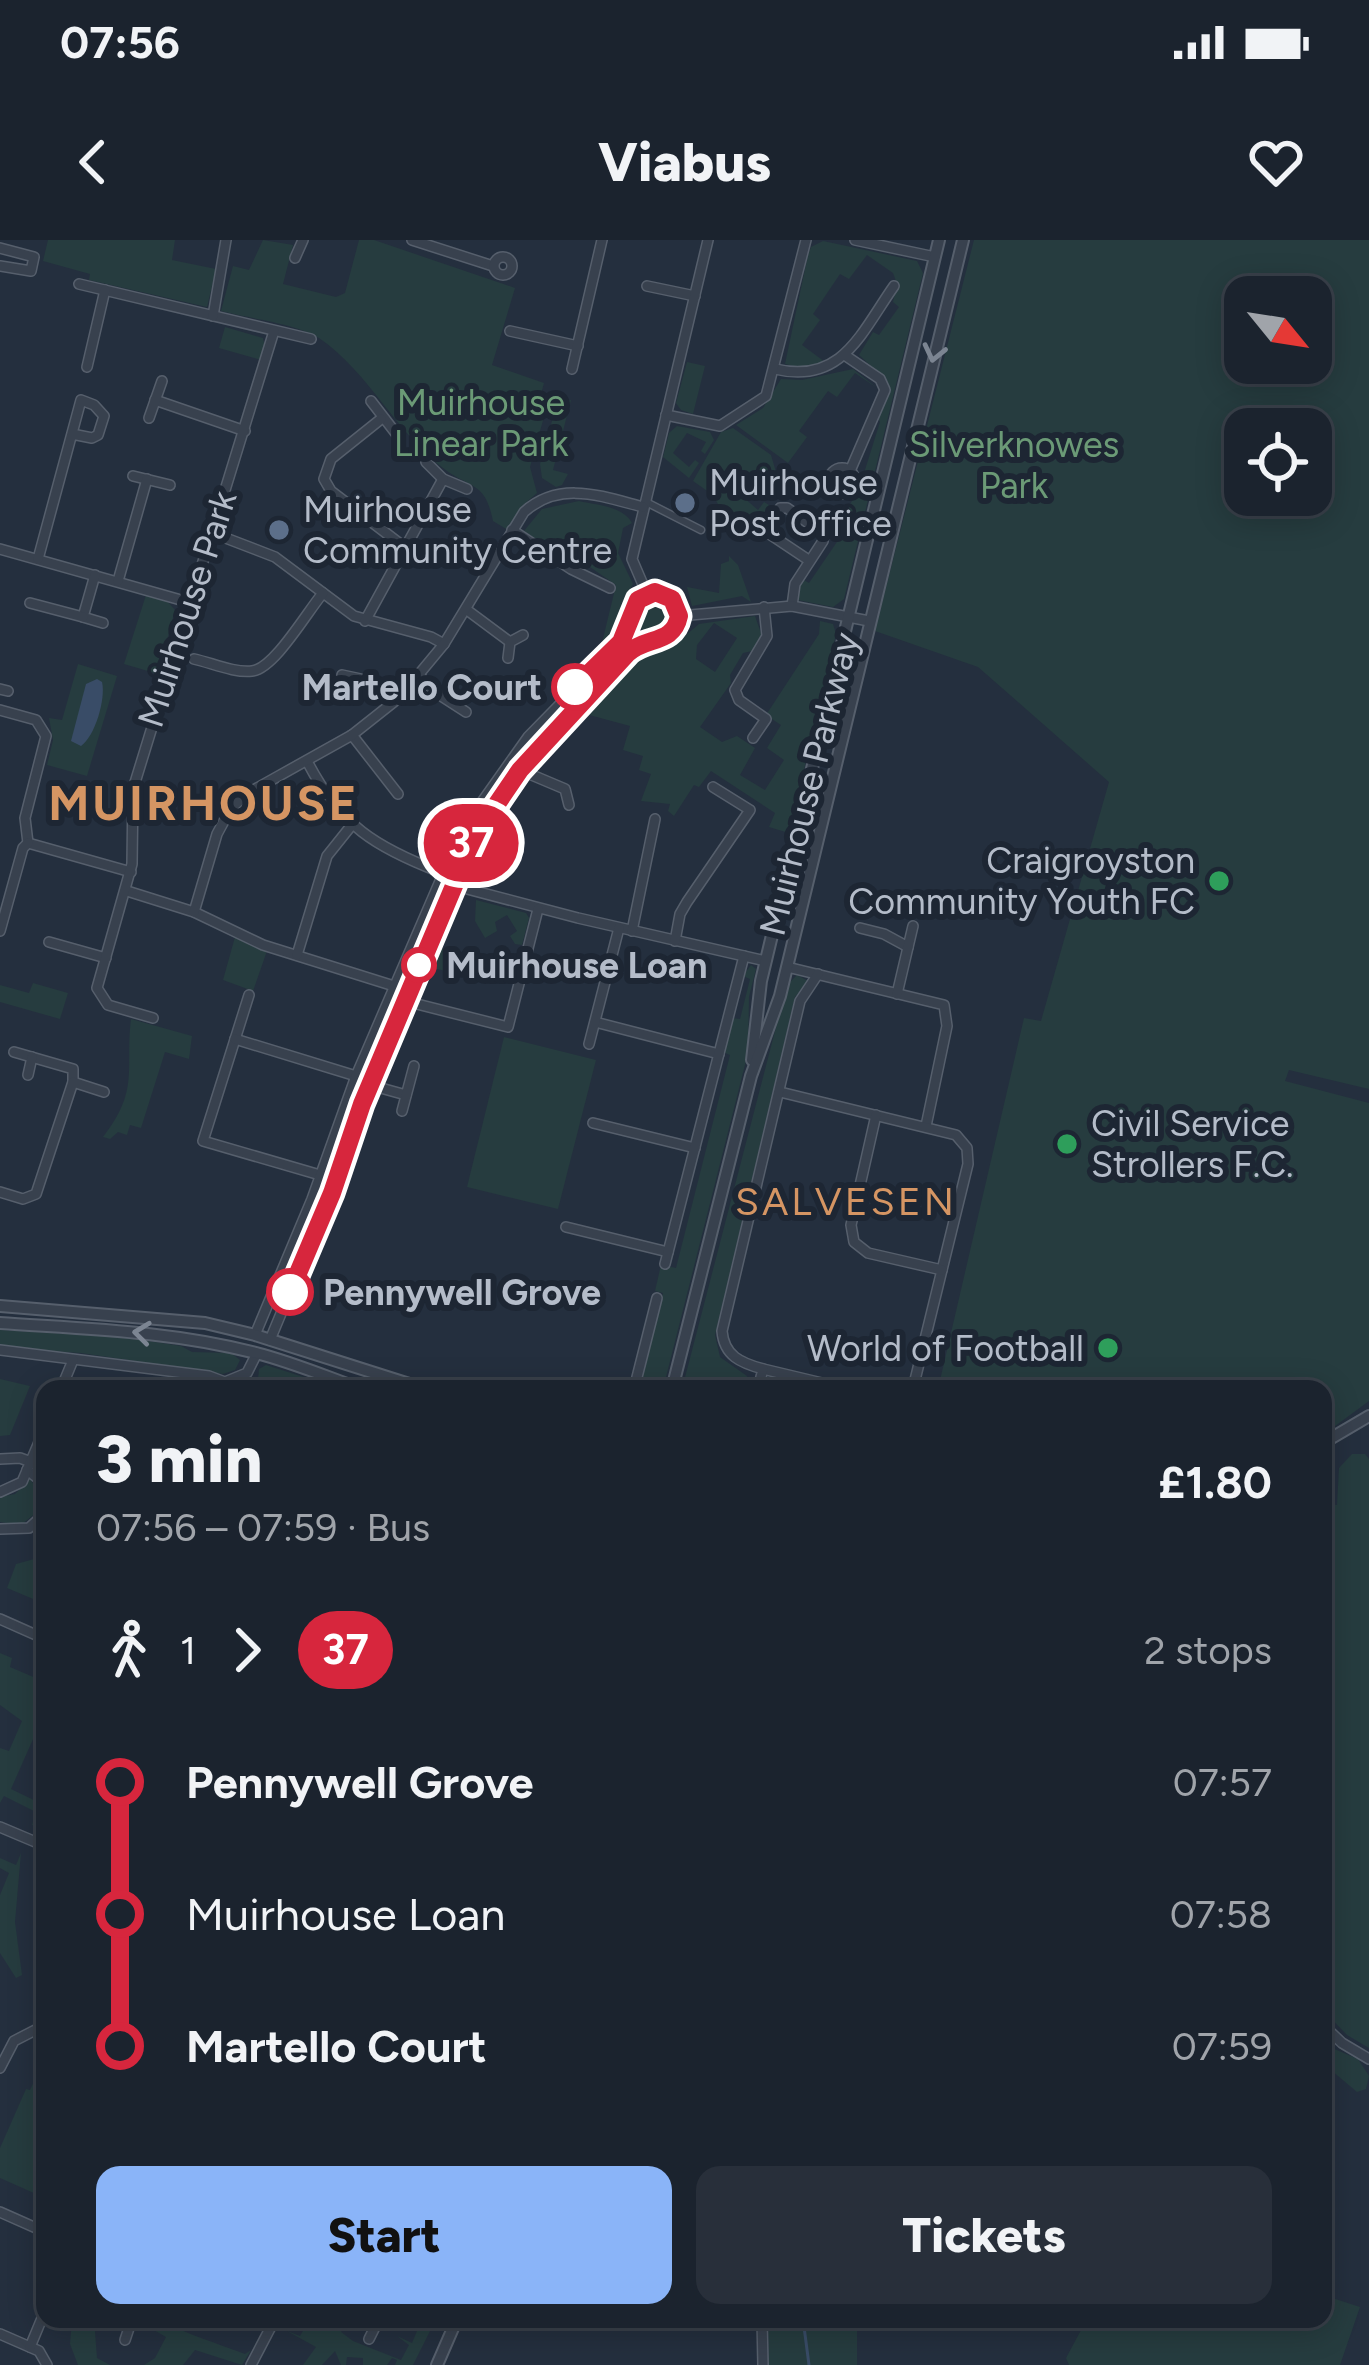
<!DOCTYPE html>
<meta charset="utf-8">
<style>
:root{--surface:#1b232e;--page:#282f3a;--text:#f1f3f6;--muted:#a0a4aa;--line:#39404a;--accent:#8ab4f8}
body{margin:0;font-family:Figtree,sans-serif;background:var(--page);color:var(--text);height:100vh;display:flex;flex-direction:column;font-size:45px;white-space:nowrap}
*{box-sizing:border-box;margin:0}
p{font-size:39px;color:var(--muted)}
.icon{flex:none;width:66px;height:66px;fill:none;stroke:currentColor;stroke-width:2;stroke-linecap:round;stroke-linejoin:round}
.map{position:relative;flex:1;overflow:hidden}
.side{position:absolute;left:36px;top:1140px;width:1296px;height:948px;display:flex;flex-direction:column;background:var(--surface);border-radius:24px;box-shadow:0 6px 30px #0003,0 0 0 3px var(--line)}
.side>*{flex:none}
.badge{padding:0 24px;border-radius:39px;font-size:42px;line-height:78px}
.needle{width:78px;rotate:120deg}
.controls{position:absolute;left:1224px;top:36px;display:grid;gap:24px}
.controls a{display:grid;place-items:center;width:108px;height:108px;border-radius:24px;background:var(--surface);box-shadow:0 6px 30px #0003,0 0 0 3px var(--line);font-size:60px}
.map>.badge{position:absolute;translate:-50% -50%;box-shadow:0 0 0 6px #fff}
.legs{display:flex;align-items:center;gap:18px;height:132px;padding:0 60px;font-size:39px}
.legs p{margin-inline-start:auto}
.summary{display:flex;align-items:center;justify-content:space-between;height:204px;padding:0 60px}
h1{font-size:66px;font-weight:800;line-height:90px}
.cta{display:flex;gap:24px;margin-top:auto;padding:24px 60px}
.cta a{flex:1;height:138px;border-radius:24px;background:var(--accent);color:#111;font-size:48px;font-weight:800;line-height:138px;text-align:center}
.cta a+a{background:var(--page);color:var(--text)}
ul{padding:0 60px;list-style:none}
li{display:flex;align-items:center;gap:42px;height:132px;font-size:45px}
li i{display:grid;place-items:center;width:18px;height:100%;margin:0 15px;background:currentColor}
li i::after{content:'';width:30px;height:30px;margin:-15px;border:9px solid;border-radius:50%;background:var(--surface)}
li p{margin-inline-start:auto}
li:first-child i{background:linear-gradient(#0000 50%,currentColor 0)}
li:last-child i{background:linear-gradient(currentColor 50%,#0000 0)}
.status{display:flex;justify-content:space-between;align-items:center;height:84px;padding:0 60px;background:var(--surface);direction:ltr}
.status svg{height:33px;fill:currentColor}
header{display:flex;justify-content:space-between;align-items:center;height:156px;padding:0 60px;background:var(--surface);font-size:54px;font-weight:800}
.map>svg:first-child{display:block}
.green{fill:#263c3f;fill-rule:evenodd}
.water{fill:#394c67}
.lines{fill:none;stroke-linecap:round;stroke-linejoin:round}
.stream{stroke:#394c67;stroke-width:3}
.pedestrian-casing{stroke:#565f6c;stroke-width:9}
.minor-casing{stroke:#565f6c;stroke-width:12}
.tertiary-casing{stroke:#565f6c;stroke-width:14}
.pedestrian{stroke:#38414e;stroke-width:6}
.minor{stroke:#38414e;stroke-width:9}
.tertiary{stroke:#38414e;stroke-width:10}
.oneway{stroke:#7c8592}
.line-1-casing{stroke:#fff;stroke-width:27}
.line-1{stroke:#d7263d;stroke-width:18}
.service-dot{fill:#5c6f8a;stroke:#1d2633;stroke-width:4.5}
.stop-1-dot{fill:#fff;stroke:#d7263d;stroke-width:6}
.leisure-dot{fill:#2e9e5b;stroke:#1d2633;stroke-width:4.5}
.labels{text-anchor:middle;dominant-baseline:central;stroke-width:12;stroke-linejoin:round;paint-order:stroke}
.park-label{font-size:36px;fill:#6b9a76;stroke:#1d2633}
.poi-label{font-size:36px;fill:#b4bcc9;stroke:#1d2633;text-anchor:start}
.street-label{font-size:36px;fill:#b4bcc9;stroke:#1d2633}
.stop-label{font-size:36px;font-weight:bold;fill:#b4bcc9;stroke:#1d2633;text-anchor:start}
.neighbourhood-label{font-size:39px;letter-spacing:3px;fill:#d59563;stroke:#1d2633}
.district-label{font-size:48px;font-weight:bold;letter-spacing:3px;fill:#d59563;stroke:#1d2633}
</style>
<div class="status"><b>07:56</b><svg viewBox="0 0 49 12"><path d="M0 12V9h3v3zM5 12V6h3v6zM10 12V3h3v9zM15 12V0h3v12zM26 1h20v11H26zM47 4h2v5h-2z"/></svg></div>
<header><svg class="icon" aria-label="back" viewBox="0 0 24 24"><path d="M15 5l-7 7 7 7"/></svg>Viabus<svg class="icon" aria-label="heart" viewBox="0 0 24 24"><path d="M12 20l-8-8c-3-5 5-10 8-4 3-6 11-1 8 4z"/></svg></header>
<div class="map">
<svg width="1369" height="2125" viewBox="0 0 1369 2125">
<rect width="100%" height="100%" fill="#242f3e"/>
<!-- green -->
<g class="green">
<polygon points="48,0 175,0 172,20 216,29 207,67 89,40 90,34 43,21"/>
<path d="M 263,0 L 293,5 L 283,44 L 336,57 L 345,53 L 359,0 L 374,0 L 515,48 L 492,125 L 544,143 L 541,154 L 549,159 L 530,227 L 537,253 L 522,266 L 508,290 L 493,281 C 485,243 475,250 447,231 C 397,195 370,133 319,98 C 298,84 247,78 221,71 L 233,26 L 249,30 Z"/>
<path d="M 974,0 L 1369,0 L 1369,849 L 1289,830 L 1285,841 L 1369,863 L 1369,1161 L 1323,1195 L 1323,1149 L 938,1149 L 1024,778 L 1041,781 L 1109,542 L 978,427 L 875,391 ZM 1245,57 L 1311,57 L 1311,123 L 1245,123 ZM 1245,189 L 1311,189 L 1311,255 L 1245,255 Z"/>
<polygon points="823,1 917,21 923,33 844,359 833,367 798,360 797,349 802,339 809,343 839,299 819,286 825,274 839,283 859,249 880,182 876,174 888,148 883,137 859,115 873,92 879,95 899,67 893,62 897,44 893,33 867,15 849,39 840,34 813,74 820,80 802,105 825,122 801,128 785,124 808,15 811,7"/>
<polygon points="225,87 263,98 265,108 261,120 219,108"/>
<polygon points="687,122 705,126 693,174 681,170 676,163"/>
<polygon points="853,129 877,148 855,133 837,157 828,151 799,191 807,197 788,223 736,185 763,168 781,139 802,140"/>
<polygon points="571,160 553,230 568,234 562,245 556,247 542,238 540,224 557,163"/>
<polygon points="677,186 710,192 714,200 705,214 701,211 706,202 687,193 673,213 689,227 695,220 699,223 689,238 663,217 669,193"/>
<polygon points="733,188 771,215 781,249 775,257 770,254 775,245 757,235 742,256 758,270 764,262 769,265 750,294 731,291 728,267 719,266 713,255 693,241 721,192"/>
<path d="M 579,261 C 596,265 623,266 632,283 L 623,288 L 618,313 L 633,344 L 621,365 L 618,394 L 600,411 L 616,345 L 590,327 L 572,323 L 524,291 L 542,269 Z"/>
<polygon points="729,316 738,325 751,362 742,356 692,366 687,347 719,353 721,324 729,321"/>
<polygon points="146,355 167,361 175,370 158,434 124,424"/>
<circle cx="654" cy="376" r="18"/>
<path d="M 755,376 L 762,396 L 752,411 L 743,413 L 730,435 L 731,443 L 700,487 L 722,502 L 737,496 L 755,508 L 740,535 L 765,550 L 784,520 L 767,508 L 781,485 L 766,475 L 819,394 L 820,381 L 833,384 L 836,394 L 789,593 L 769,587 L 775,573 L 711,531 L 699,547 L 694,545 L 674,576 L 668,571 L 670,564 L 641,561 L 651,534 L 639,530 L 643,516 L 623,510 L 630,486 L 582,473 L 642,411 L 673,406 L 699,384 ZM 714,383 L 737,398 L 715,432 L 696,419 L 697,405 Z"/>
<polygon points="616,413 619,416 521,520 478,582 473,581 514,521"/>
<polygon points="78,424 117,436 87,536 47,525 53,500 49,478 62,480"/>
<polygon points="476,660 526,673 529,678 522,705 515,704 510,696 517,691 507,675 495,682 497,691 485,698 475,681"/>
<polygon points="235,697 268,708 253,751 223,740"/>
<polygon points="436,704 448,713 457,729 480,717 486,729 483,741 426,726"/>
<polygon points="751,725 756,729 749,757 748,813 665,1141 661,1144 643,1137 663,1053 655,1051 661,1025 676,1028 730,815 723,812 732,778 740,779 750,739 743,736"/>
<polygon points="797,735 808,741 795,757 715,1095 720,1117 747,1136 746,1149 682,1149 787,745"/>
<polygon points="33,743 68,753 60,779 0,762 0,745 29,753"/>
<path d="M 131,779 L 192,796 L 189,819 L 165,812 L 141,888 L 130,885 L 127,895 L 118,892 L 110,899 L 103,897 C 140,850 125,829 131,779 Z"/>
<polygon points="504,797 596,820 558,969 467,947"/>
<polygon points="0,1090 122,1097 181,1106 192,1112 231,1113 240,1120 235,1130 223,1134 81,1113 0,1108"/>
<polygon points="266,1125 313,1140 310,1149 257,1149 259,1129"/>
<polygon points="0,1139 30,1146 10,1195 0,1196"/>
<polygon points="1352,1214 1365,1214 1369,1219 1369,1808 1347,1795 1323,1770 1323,1410 1335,1385 1334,1365 1323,1357 1323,1264 1337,1265 1339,1228"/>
<polygon points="30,1239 39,1252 37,1272 21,1285 0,1282 0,1257 15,1254"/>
<polygon points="45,1316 45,1364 7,1348 16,1324"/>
<polygon points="0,1413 12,1418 10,1427 45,1442 45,1472 11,1549 40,1563 45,1558 45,1576 40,1575 35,1586 32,1585 36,1572 4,1556 0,1563 0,1508 9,1511 22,1481 0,1465"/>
<polygon points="21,1613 15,1682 22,1735 16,1738 0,1713 0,1655 9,1633 0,1628 0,1618 16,1625"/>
<polygon points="1332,1808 1358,1819 1369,1836 1366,1849 1357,1852 1331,1830 1323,1835 1323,1811"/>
<polygon points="45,1818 45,1958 0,1938 0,1908 26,1849 30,1850"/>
<polygon points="1323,2055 1360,2067 1340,2125 1069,2125 1066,2118 1087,2079 1323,2079"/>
<polygon points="72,2079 99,2079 95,2092 97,2118 110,2125 78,2125 70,2104"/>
<polygon points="310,2079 348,2079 341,2092 353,2101 401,2120 409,2105 397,2096 412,2103 422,2079 436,2079 413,2125 395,2125 397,2120 392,2118 387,2125 363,2125 363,2118 347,2117 346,2125 341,2125 335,2111 322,2125 303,2125 316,2107 287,2091 300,2096"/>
<polygon points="768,2079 857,2079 857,2125 769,2125"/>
<path d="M 159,2080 C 189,2095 216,2103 245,2114 L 251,2110 L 242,2125 L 195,2110 L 183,2125 L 144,2125 L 155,2118 L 166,2097 L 154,2090 Z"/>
</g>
<!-- water -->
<path class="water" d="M 97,439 L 102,442 C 106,459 95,496 81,506 L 71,501 L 86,444 Z"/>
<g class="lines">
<!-- stream -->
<polyline class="stream" points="803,2079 809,2125"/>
<defs>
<g id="pedestrian">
<polyline points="646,262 701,290"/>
<polyline points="319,1149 324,1136"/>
</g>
<g id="minor">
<polyline points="412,0 493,26"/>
<polyline points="855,0 935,17"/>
<polyline points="0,8 34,17 31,31 0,26"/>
<circle cx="503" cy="26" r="9"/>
<polyline points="295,18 303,0"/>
<polyline points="79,44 311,99"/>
<polyline points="647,46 695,56"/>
<polyline points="213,76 226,0"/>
<polyline points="510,91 578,106"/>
<polyline points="846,116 880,139 885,150 850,231"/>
<polyline points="87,127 105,50"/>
<polyline points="572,129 602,0"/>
<path d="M 775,129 C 842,145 861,93 894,46"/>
<polyline points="155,160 245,191"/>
<polyline points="371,161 398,196"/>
<polyline points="666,175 720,186 766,156 806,0"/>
<polyline points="149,178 162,141"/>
<polyline points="381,179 331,219 324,239 331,251 403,306"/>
<polyline points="426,222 443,239 467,249"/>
<circle cx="842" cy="241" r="13"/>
<polyline points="133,236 170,245"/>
<polyline points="512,290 571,329 610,348"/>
<polyline points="210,292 275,317 354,376 431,397 444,404"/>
<polyline points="0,309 188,362"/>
<polyline points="38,319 81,160 94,165 104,176 98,195 92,198 72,194"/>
<polyline points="95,335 83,377 103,383"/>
<polyline points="118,341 147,239"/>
<polyline points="647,354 632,319 708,0"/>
<polyline points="30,363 83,377"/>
<polyline points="792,366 795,344 823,301 824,294 787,268 780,268 768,284 768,293 810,321"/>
<polyline points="467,370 510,402"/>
<polyline points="679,376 792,366 869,381"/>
<polyline points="365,381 443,239"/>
<polyline points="508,418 510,402 523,395"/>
<path d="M 194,419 C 212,423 234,433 252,431 C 274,429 307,372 323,353"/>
<polyline points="342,435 384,444 400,457"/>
<polyline points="419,435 435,452 466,472"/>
<polyline points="0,449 8,451"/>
<polyline points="0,470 36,480 46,496 25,578 28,603"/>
<polyline points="352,495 398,554"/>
<polyline points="753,498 766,479 739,460 735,450 767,396 764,367"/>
<path d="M 308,523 C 341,586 375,607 440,632"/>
<polyline points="520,530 565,549 569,565"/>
<polyline points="28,603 131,632"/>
<polyline points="452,645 578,678 766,721"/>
<polyline points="127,651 194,672 263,705 394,746"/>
<path d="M 194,672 L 217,594 L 231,568 L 250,552 L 352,495 L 400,457 L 444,404 L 524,272 C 560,240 601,256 643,267"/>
<polyline points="860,688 884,694 908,707"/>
<polyline points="0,691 23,608 28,603"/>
<polyline points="632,691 655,579"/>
<polyline points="675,701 680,674 687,662 750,570 713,547"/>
<polyline points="49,702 106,718"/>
<polyline points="297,715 327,616 351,586"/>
<polyline points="787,727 944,765 947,786 926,886"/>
<polyline points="897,754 913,686"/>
<polyline points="249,755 203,901 320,935"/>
<polyline points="405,761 508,787 538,669"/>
<polyline points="153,778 108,765 97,748 132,624 133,549 274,91"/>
<polyline points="595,782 719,814"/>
<polyline points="235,799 356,836"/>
<polyline points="589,804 619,688"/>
<polyline points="14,812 73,829 73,842"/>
<polyline points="28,835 32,817"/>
<polyline points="370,845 406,855"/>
<polyline points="780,852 956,895 967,908 968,924 915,1140 909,1149"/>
<polyline points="402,871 414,826"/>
<polyline points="876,875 851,985 854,1002 868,1013 942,1030"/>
<polyline points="593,883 695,908"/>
<polyline points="0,952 23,959 36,954 73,842 104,852"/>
<polyline points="566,987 668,1012"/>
<polyline points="665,1024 744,716"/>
<path d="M 255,1095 L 312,959 L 356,836 L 462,590 L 528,497 L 621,402 L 638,360 L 651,353 L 668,356 L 678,371 L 673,392 C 659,404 642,400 628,413 L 520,530 L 475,596 L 375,831 L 331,953 L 270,1100"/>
<polyline points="0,1110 209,1136 225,1142 247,1133 257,1113"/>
<polyline points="763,1129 847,1149"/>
<polyline points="61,1149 73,1120"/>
<polyline points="634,1149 657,1058"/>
<path d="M 758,1149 L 763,1129 C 741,1123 724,1116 722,1091 L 800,761 L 818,734"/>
<polyline points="0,1219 20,1218 31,1222"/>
<polyline points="27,1230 40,1240 45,1253"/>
<polyline points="0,1252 22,1242 45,1188"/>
<polyline points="0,1289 29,1288 41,1277 45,1267"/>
<polyline points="0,1379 45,1399"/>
<polyline points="0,1587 45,1606"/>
<polyline points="1323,1785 1342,1803 1369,1819"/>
<polyline points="0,1828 14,1801 45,1785"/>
<polyline points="0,1972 45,1992"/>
<polyline points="255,2079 271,2087"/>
<polyline points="762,2079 763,2125"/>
<polyline points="0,2094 39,2111 47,2125"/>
<polyline points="369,2099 379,2079"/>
<polyline points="125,2100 132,2079"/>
<polyline points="30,2107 45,2071"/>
<polyline points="251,2125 275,2079"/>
</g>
<g id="tertiary">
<polyline points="752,820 761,741 939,0"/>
<polyline points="0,1066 205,1083 255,1095 425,1149"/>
<path d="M 0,1083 C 86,1089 172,1091 256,1113 C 292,1122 327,1137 361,1149"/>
<polyline points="672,1149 751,836 780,756 963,0"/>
<polyline points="1323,1203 1369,1176"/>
<polyline points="437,2125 457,2079"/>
</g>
</defs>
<!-- pedestrian casing -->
<use href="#pedestrian" class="pedestrian-casing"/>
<!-- minor casing -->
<use href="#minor" class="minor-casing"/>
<!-- tertiary casing -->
<use href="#tertiary" class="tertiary-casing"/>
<!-- pedestrian -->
<use href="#pedestrian" class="pedestrian"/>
<!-- minor -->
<use href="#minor" class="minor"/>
<!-- tertiary -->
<use href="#tertiary" class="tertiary"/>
</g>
<!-- one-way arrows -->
<defs><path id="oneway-chevron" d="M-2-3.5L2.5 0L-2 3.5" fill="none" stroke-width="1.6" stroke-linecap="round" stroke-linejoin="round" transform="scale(3)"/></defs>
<g class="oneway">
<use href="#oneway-chevron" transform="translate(934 113) rotate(103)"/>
<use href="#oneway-chevron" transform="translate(142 1093) rotate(-173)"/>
</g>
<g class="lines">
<defs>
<path id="line-1" d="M 290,1052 L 332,953 L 362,864 L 475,596 L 520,530 L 628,413 C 647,396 673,405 679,376 L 672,359 L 655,352 L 638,360 L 621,402 L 575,447"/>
</defs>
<!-- line-1 casing -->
<use href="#line-1" class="line-1-casing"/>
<!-- line-1 -->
<use href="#line-1" class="line-1"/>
</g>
<!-- markers -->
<g class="service-dot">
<circle cx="685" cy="263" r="12"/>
<circle cx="279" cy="290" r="12"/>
</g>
<g class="stop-1-dot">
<circle cx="575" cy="447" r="21"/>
<circle cx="419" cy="725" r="15"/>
<circle cx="290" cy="1052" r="21"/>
</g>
<g class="leisure-dot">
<circle cx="1219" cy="641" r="12"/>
<circle cx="1067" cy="904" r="12"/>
<circle cx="1108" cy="1108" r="12"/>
</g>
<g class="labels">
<!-- park labels -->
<g class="park-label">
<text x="481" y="162">Muirhouse<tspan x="481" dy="41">Linear Park</tspan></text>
<text x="1014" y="204">Silverknowes<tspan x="1014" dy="41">Park</tspan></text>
</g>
<!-- poi labels -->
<g class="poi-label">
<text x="709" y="242">Muirhouse<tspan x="709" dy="41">Post Office</tspan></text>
<text x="303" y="269">Muirhouse<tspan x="303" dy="41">Community Centre</tspan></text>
<text x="1195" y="620" text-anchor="end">Craigroyston<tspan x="1195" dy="41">Community Youth FC</tspan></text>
<text x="1091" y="883">Civil Service<tspan x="1091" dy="41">Strollers F.C.</tspan></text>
<text x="1084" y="1108" text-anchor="end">World of Football</text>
</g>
<!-- street labels -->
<g class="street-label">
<text transform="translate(187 369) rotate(-72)">Muirhouse Park</text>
<text transform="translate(809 544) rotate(-76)">Muirhouse Parkway</text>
</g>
<!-- stop labels -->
<g class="stop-label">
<text x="542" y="447" text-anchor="end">Martello Court</text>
<text x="446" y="725">Muirhouse Loan</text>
<text x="323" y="1052">Pennywell Grove</text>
</g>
<!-- neighbourhood labels -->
<g class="neighbourhood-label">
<text x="846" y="961">SALVESEN</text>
</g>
<!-- district labels -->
<g class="district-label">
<text x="204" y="563">MUIRHOUSE</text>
</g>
</g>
</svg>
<div class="controls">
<a><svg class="needle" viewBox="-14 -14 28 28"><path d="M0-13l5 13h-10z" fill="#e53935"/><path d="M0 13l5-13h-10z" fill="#a0a4aa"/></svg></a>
<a><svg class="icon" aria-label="locate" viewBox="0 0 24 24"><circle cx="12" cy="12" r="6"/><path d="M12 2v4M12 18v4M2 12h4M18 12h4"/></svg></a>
</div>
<b class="badge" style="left:471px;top:603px;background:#d7263d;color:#fff">37</b>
<section class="side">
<div class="summary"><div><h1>3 min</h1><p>07:56 – 07:59 · Bus</p></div><b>£1.80</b></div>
<div class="legs"><svg class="icon" aria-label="walk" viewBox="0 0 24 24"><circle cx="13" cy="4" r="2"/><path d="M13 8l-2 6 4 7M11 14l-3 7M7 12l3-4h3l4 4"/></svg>1<svg class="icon" aria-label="forward" viewBox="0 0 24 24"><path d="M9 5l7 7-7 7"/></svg><b class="badge" style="background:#d7263d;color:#fff">37</b><p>2 stops</p></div>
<ul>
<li><i style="color:#d7263d"></i><b>Pennywell Grove</b><p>07:57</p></li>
<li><i style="color:#d7263d"></i><span>Muirhouse Loan</span><p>07:58</p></li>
<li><i style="color:#d7263d"></i><b>Martello Court</b><p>07:59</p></li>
</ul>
<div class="cta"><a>Start</a><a>Tickets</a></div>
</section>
</div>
